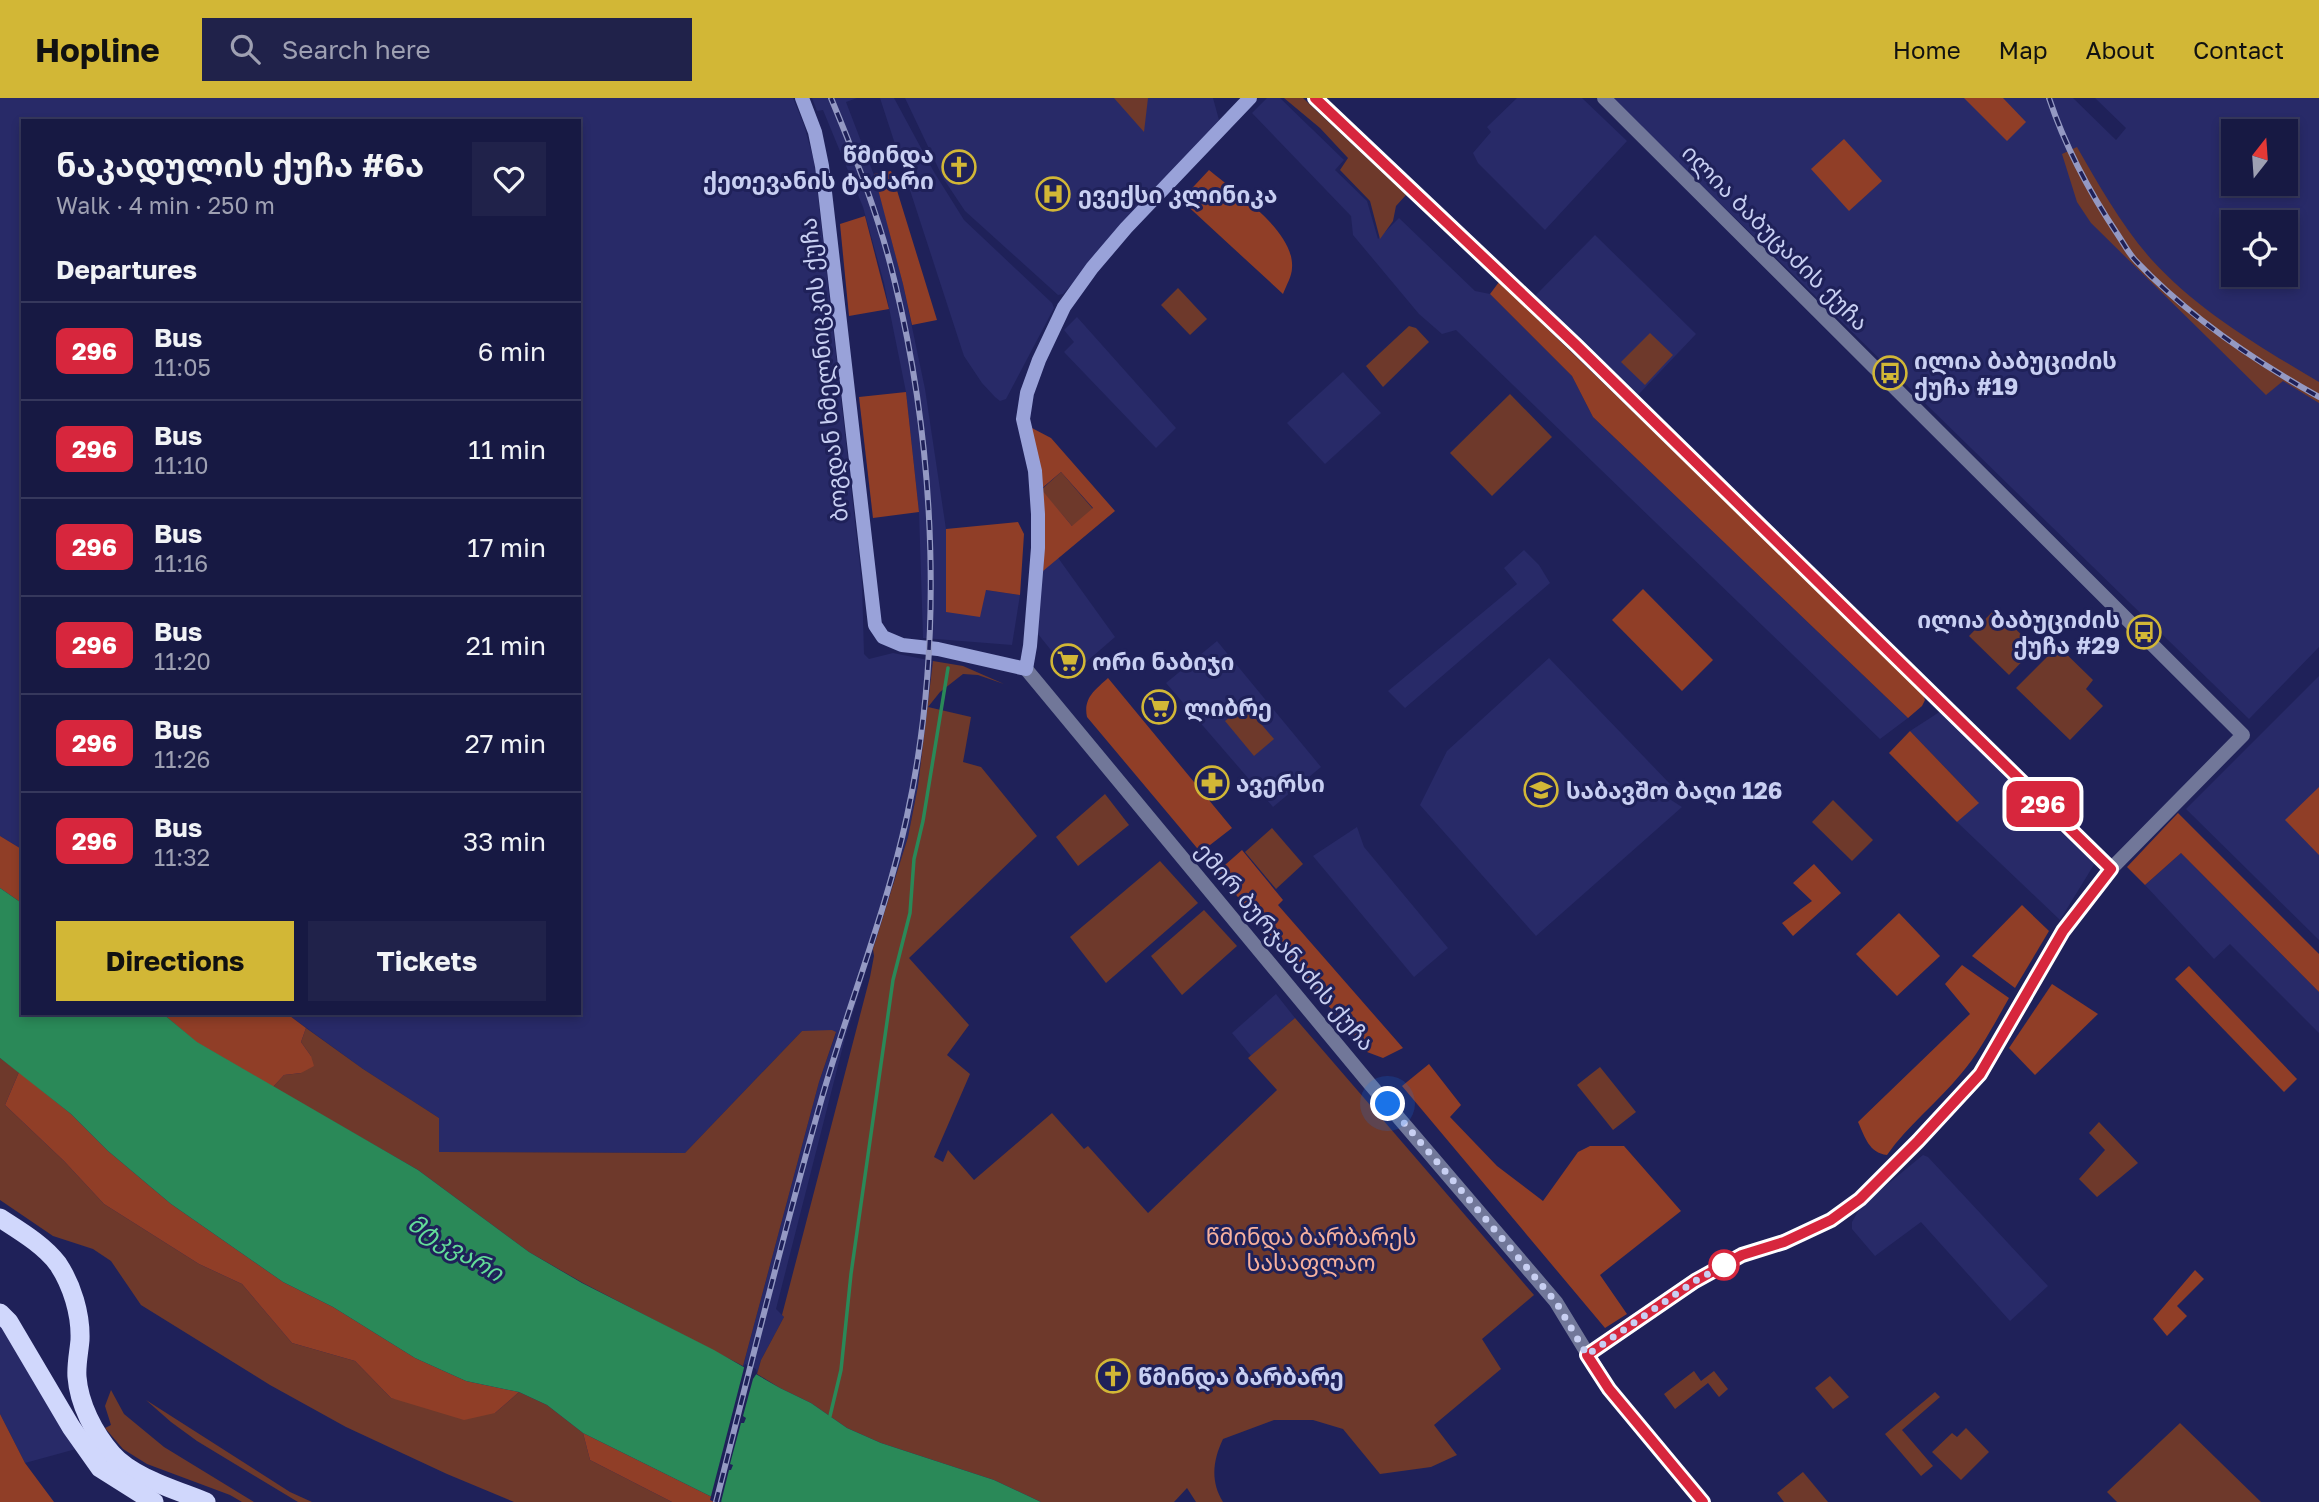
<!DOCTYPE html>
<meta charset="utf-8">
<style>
:root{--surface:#171943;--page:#20224a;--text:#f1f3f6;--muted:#9ea0b2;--line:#36385c;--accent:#d2b736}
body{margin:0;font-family:"Golos Text","Noto Sans Georgian",sans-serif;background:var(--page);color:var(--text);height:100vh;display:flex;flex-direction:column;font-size:26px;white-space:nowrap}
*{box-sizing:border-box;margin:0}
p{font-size:23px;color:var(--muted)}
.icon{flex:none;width:38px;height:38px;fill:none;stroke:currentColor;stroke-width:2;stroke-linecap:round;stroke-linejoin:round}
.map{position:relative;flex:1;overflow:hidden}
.side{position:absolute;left:21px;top:21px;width:560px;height:896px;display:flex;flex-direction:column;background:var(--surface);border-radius:0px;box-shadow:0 4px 10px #0003,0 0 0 2px var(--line)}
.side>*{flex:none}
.badge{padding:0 14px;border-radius:10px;font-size:24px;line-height:46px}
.needle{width:46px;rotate:17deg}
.tools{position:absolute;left:2221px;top:21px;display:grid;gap:14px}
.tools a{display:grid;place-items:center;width:77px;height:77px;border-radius:0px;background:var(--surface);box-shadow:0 4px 10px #0003,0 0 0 2px var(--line);font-size:35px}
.you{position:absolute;width:35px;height:35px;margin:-18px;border:5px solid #fff;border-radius:50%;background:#1a73e8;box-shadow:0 0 0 10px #1a73e833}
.map>.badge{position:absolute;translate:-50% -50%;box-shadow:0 0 0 4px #fff}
h2{padding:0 35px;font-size:26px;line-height:63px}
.round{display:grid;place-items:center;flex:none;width:74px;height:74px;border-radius:0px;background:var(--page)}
.headline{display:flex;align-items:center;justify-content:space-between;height:119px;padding:0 35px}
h1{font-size:33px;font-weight:700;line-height:52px}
.button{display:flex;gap:14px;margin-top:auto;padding:14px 35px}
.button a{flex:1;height:80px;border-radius:0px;background:var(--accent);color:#111;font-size:28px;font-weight:700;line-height:80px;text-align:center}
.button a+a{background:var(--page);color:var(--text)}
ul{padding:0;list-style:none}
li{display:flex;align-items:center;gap:21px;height:98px;padding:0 35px;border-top:2px solid var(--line)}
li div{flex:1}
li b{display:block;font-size:26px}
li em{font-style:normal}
li .badge{min-width:77px;font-weight:700;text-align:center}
header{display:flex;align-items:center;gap:42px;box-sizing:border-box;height:98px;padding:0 35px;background:var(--accent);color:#111}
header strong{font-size:33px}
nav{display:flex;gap:38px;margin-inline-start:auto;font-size:24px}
.search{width:490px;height:63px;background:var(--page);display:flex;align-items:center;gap:18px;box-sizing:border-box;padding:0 24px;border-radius:0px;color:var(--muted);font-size:26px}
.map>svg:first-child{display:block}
.built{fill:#282a68;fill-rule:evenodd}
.green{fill:#6e392b}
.forest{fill:#903e27;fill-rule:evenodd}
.water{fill:#2a8958}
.pier{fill:#1f2159}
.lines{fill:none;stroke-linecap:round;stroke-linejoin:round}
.stream{stroke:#2a8958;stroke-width:3.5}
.tertiary{stroke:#717799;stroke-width:14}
.secondary{stroke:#99a2d9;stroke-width:14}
.trunk{stroke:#d0d7fc;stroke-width:19}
.rail-casing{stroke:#9499c3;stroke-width:6}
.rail{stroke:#1f2159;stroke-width:3.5;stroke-dasharray:10;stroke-linecap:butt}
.line-casing{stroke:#fff;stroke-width:16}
.line{stroke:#d7263d;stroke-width:10}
.walk{stroke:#c8cff2;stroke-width:7;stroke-dasharray:0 12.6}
.stop-dot{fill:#fff;stroke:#d7263d;stroke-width:3.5}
.labels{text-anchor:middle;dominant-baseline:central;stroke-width:6;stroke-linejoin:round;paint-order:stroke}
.poi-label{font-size:23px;font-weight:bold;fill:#c8cff2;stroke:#1f2159;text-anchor:start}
.street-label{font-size:23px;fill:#c8cff2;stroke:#1f2159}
.park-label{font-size:23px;fill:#f7b19d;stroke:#1f2159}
.water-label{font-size:24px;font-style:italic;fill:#63dd99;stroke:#1f2159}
</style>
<header>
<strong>Hopline</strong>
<div class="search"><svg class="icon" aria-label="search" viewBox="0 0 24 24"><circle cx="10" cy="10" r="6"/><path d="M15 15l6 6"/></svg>Search here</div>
<nav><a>Home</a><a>Map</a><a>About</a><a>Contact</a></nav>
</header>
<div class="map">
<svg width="2319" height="1404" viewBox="0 0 2319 1404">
<rect width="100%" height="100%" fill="#1f2159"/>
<!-- built -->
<g class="built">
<polygon points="0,0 793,0 804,27 814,63 862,486 864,556 869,561 893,555 933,563 918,688 908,739 845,940 776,1211 784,1219 761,1262 757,1276 743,1268 819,984 836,935 802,933 685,1055 439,1054 439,1020 363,971 286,915 579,915 579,23 23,23 23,752 0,738"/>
<polygon points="812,0 857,0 846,4 877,85 903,186 925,291 946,431 946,514 986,492 1020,497 1012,547 923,540 919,414 906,294 884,185 863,109 823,12 817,13"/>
<polygon points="880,0 894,0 934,74 964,122 1052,205 1054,210 1006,301 1000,303 995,299 982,285 964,258"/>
<polygon points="905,0 1213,0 1219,22 1063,196 1058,197 965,113 943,80"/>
<polygon points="1267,0 1280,0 1344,62 1335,72 1367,103 1378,141 1399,120 1475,193 1490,196 1572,278 1593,319 1908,620 1880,641 1456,232 1442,236 1419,216 1353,137 1351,118 1252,15"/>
<polygon points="1517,0 1582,0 1627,43 1545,132 1478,65 1473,55 1491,34 1487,29"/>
<path d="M 1612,0 L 2073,0 L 2116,42 L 2126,30 L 2095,0 L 2319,0 L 2319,549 L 2249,621 ZM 2233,33 L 2286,33 L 2286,86 L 2233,86 ZM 2233,124 L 2286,124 L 2286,177 L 2233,177 Z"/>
<polygon points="1595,137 1696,236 1638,297 1535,198"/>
<polygon points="1077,219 1176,330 1156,350 1064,254 1074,244 1064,232"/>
<polygon points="1343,274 1381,315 1325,366 1287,325"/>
<polygon points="1524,452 1539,467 1550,485 1405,610 1388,593 1517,486 1504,470"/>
<polygon points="1056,457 1115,539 1071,577 1038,536 1041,461"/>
<polygon points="1217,543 1321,669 1273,709 1166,585"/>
<polygon points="1549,560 1671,687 1649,688 1682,709 1536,838 1420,707 1447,653"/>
<polygon points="2319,578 2319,842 2186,711"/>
<polygon points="1941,613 2095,765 2060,822 1957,724 1978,704 1910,633"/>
<polygon points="1357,729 1364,749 1448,850 1414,879 1313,758"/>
<polygon points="2181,755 2319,894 2319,935 2230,846 2214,861 2145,787"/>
<polygon points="1276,896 1295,920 1251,958 1232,935"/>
<polygon points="1923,1057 1928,1059 2048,1188 2010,1223 1921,1124 1875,1158 1852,1131 1852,1124 1861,1108"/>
<polygon points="0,1225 76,1351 25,1365 0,1316"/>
</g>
<!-- green -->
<g class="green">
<polygon points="1114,0 1148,0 1144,34"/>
<polygon points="1284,0 1303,0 1406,97 1396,108 1393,123 1380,141 1370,103 1340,72 1348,60 1320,30"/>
<path d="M 2077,49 C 2099,87 2121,127 2151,161 C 2197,212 2260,249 2319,284 L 2319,305 L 2283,283 L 2266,297 L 2091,125 L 2077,104 L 2062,56 Z"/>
<polygon points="1178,190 1207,221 1190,237 1161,207"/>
<polygon points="1409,228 1416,230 1429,244 1383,289 1366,268"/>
<polygon points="1650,235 1673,257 1645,287 1621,264"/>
<polygon points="1510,296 1552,339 1492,398 1450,355"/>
<polygon points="1061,374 1093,411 1073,429 1041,392"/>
<polygon points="1995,511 2035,550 2009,577 1969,538"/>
<polygon points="2058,548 2093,582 2086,591 2103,608 2070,642 2016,590"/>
<path d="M 933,563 L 963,568 L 1004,586 L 978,577 L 963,576 L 940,594 L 928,609 L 971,619 L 963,664 L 981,669 L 1037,738 L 909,860 L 969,927 L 947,957 L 970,976 L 934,1059 L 943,1064 L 948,1052 L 974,1082 L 1052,1015 L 1084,1051 L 1088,1048 L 1148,1115 L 1277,992 L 1248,960 L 1295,920 L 1534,1197 L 1482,1241 L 1501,1271 L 1434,1327 L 1457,1357 L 1431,1369 L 1380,1376 L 1343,1331 L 1313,1322 L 1274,1322 L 1223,1341 C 1213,1362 1210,1383 1223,1404 L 1196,1404 L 1187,1390 L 1174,1404 L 1041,1404 L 994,1382 L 881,1345 L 847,1330 L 811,1305 L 780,1290 L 757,1276 L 761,1262 L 784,1219 L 782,1217 L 870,879 L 874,858 L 873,851 L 908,739 L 918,688 Z"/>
<polygon points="1245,607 1274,641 1254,658 1225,623"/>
<polygon points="1105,696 1129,727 1078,768 1056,739"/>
<polygon points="1833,702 1873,742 1852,763 1812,724"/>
<polygon points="1272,730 1303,766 1276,791 1245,754"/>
<polygon points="1160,763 1198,805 1106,885 1070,839"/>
<polygon points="1204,812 1237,848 1182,897 1151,858"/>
<polygon points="306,930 363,971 439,1020 439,1054 685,1055 802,933 832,932 836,934 819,984 743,1268 583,1185 529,1154 418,1072 273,989 284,977 301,975 311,958 301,944"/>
<polygon points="0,960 19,974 5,1007 64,1063 104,1106 199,1166 242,1186 292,1245 355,1263 391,1300 495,1315 519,1294 547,1307 583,1335 590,1362 672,1404 514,1404 447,1376 346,1329 270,1287 141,1207 111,1163 93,1151 53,1138 0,1102"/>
<polygon points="1600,969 1636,1014 1613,1032 1577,987"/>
<polygon points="2099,1024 2138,1065 2097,1099 2079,1081 2105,1052 2089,1035"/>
<polygon points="1694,1273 1701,1283 1714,1273 1728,1291 1719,1299 1708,1285 1675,1311 1664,1296"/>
<polygon points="1830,1278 1849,1299 1833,1311 1815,1290"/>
<polygon points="111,1292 124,1316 164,1349 254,1404 242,1404 230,1397 147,1366 123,1351 105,1330 111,1327 105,1308"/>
<polygon points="1935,1294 1940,1299 1902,1332 1933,1368 1921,1378 1885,1336"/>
<polygon points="146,1302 290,1394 312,1404 298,1404 197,1343 171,1324"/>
<polygon points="2180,1325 2261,1404 2117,1404 2107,1394"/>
<polygon points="1966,1330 1989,1354 1961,1382 1932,1354 1952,1335 1957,1339"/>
<polygon points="1803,1374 1828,1404 1784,1404 1777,1395"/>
</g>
<!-- forest -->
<g class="forest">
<polygon points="1964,0 2003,0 2026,24 2007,43"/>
<polygon points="1844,41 1882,83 1849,113 1811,71"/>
<path d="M 1209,72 C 1235,94 1295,133 1292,170 C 1292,178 1286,188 1283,196 L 1181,102 Z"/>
<polygon points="891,73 937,222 912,227 903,186 874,76"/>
<polygon points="865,118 889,211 849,218 840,126"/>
<polygon points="1499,184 1922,594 1925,602 1922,608 1908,620 1593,319 1572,278 1490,196"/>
<polygon points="906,294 919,414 873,420 859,299"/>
<path d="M 1030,329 L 1051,340 L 1115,413 L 1043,473 L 1045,434 ZM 1061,374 L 1093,410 L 1072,428 L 1041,391 Z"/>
<polygon points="1018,424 1024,436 1020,497 986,492 980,519 946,514 946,431"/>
<polygon points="1643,491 1713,562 1682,593 1612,522"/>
<path d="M 1108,580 L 1232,730 L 1210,747 L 1197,750 L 1087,619 C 1083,600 1095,592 1108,580 Z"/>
<polygon points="1910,633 1979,705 1957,724 1889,655"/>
<polygon points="2319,689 2319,757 2285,722"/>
<polygon points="2178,715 2319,856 2319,894 2181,755 2145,787 2127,769"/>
<polygon points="0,738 23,752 23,806 0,790"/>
<polygon points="1242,752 1283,802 1278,807 1403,950 1383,960 1367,954 1217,774"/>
<polygon points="1814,766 1841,795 1793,838 1782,825 1812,803 1793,785"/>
<polygon points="2022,807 2049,833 2015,890 1972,858"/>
<polygon points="1899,815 1940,858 1897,898 1856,856"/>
<path d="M 1962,867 L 2009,900 C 1994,926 1980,954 1960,977 C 1937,1005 1908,1027 1887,1057 C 1869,1055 1865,1039 1858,1024 L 1970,916 L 1945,886 Z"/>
<polygon points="2189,868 2297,981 2284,994 2175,881"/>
<polygon points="2052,886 2098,916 2035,977 2009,950"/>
<polygon points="162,915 286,915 306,930 301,944 311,958 314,968 301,975 284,977 273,989 196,944"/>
<polygon points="1429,966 1461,1007 1450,1019 1497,1068 1543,1103 1578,1054 1590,1048 1624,1048 1681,1113 1600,1177 1627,1216 1605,1230 1402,988"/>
<polygon points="19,974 71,1016 108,1053 171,1106 283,1184 333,1209 415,1260 466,1283 519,1294 495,1315 464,1322 391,1300 355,1263 292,1245 242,1186 199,1166 104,1106 64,1063 5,1007"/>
<polygon points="2195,1172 2204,1181 2177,1208 2187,1218 2167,1238 2153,1221"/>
<polygon points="0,1316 25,1365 54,1404 0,1404"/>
<polygon points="583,1335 722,1404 672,1404 590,1362"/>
</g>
<!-- water -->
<polygon class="water" points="0,790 23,806 23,915 162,915 197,944 418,1072 529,1154 582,1185 714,1252 780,1290 811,1305 847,1330 881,1345 994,1382 1041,1404 722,1404 583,1335 547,1307 519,1294 466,1283 415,1260 333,1209 283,1184 171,1106 108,1053 71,1016 0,960"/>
<!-- pier -->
<polygon class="pier" points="745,1266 756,1271 757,1275 753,1281 743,1318 746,1320 744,1325 741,1325 730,1366 733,1367 731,1372 729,1372 721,1404 714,1404 710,1402"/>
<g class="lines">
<!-- stream -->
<polyline class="stream" points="830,1318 841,1272 851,1176 893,882 910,815 914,761 923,723 948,570"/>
<!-- tertiary -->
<g class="tertiary">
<polyline points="1026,571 1369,985 1556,1204 1609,1291 1703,1404"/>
<polyline points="1587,1257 1695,1183 1742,1157 1784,1144 1831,1122 1860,1101 1918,1043 1980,977 2063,833 2111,771 2243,637 1604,0"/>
</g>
<!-- secondary -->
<polyline class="secondary" points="802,0 815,34 822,68 875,527 883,539 902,547 938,551 1026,571 1030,548 1038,450 1038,416 1035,373 1023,321 1027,295 1039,262 1064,209 1092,170 1126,130 1250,0"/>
<!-- trunk -->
<g class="trunk">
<path d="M 0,1120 C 20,1133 44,1147 58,1166 C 72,1187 81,1216 80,1242 C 79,1254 76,1267 77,1279 C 79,1306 94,1335 112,1356 C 133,1380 177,1392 206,1404"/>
<polyline points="0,1215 9,1224 71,1329 100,1370 154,1404"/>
</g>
<defs>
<g id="rail">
<path d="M 2049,0 C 2065,48 2090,95 2118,137 C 2124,146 2129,156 2136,163 C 2189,219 2253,262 2319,299"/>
<path d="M 716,1404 C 750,1270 783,1136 821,1003 C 848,908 886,815 907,718 C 944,549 936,353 895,185 C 880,121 856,60 831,0"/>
</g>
</defs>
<!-- rail casing -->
<use href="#rail" class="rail-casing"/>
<!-- rail -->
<use href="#rail" class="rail"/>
</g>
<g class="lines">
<defs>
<polyline id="line" points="1315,0 1576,247 2111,771 2063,833 1980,976 1918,1043 1860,1101 1831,1122 1784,1144 1742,1157 1695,1183 1587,1257 1609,1291 1703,1404"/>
</defs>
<!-- line casing -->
<use href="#line" class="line-casing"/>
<!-- line -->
<use href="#line" class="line"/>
<!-- walk -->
<polyline class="walk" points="1388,1006 1556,1204 1587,1257 1695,1183 1724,1167"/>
</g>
<!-- icons -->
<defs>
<symbol id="church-ring" viewBox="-11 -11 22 22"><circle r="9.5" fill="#1f2159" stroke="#d2b736" stroke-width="1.5"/><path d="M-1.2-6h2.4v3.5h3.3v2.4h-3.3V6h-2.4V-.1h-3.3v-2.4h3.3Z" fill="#d2b736"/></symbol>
<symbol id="hospital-ring" viewBox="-11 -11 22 22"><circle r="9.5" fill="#1f2159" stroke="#d2b736" stroke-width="1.5"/><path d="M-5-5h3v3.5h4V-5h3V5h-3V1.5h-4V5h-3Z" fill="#d2b736"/></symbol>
<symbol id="bus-ring" viewBox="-11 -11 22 22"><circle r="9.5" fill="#1f2159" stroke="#d2b736" stroke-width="1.5"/><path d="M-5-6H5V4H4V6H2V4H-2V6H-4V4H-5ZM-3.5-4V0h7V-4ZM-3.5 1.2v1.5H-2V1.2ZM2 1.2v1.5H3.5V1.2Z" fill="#d2b736"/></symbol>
<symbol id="supermarket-ring" viewBox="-11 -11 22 22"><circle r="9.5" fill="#1f2159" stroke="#d2b736" stroke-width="1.5"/><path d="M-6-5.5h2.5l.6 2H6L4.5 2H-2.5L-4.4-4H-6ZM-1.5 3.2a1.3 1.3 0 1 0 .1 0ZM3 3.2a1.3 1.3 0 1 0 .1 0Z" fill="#d2b736"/></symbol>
<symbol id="pharmacy-ring" viewBox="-11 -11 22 22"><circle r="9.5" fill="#1f2159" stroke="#d2b736" stroke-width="1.5"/><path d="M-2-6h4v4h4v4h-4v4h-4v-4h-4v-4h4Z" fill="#d2b736"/></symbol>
<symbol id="school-ring" viewBox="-11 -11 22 22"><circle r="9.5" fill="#1f2159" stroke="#d2b736" stroke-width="1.5"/><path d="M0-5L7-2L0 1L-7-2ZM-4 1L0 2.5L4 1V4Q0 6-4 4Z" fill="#d2b736"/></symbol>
</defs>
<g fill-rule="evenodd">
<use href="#church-ring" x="940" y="50" width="38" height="38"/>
<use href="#hospital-ring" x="1034" y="77" width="38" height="38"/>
<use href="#bus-ring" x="1871" y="256" width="38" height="38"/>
<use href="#bus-ring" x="2125" y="515" width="38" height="38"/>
<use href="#supermarket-ring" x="1049" y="544" width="38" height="38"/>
<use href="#supermarket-ring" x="1140" y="590" width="38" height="38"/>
<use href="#pharmacy-ring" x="1193" y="666" width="38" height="38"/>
<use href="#school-ring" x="1522" y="673" width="38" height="38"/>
<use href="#church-ring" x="1094" y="1259" width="38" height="38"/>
</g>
<!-- markers -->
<circle class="stop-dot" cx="1724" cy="1167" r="14"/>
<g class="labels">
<!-- poi labels -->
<g class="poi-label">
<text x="934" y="56" text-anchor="end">წმინდა<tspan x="934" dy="26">ქეთევანის ტაძარი</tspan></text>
<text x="1078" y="96">ევექსი კლინიკა</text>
<text x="1914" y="262">ილია ბაბუციძის<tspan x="1914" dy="26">ქუჩა #19</tspan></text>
<text x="2120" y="521" text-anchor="end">ილია ბაბუციძის<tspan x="2120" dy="26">ქუჩა #29</tspan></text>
<text x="1092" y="563">ორი ნაბიჯი</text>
<text x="1184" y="609">ლიბრე</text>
<text x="1236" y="685">ავერსი</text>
<text x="1566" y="692">საბავშო ბაღი 126</text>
<text x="1138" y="1278">წმინდა ბარბარე</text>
</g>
<!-- street labels -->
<g class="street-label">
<text transform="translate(1776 139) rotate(45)">ილია ბაბუცაძის ქუჩა</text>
<text transform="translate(823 272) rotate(-96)">ბოგდან ხმელნიცკის ქუჩა</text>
<text transform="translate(1286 848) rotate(50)">ემირ ბურჯანაძის ქუჩა</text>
</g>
<!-- park labels -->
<g class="park-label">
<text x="1311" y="1138">წმინდა ბარბარეს<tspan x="1311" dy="26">სასაფლაო</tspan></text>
</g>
<!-- water labels -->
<g class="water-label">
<text transform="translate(456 1149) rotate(31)">მტკვარი</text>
</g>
</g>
</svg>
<div class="tools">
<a><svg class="needle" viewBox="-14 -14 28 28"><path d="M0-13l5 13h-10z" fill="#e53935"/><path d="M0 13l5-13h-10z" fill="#9ea0b2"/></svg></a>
<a><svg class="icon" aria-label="locate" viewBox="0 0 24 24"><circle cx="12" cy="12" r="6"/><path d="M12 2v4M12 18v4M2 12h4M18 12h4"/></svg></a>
</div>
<div class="you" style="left:1388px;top:1006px"></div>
<b class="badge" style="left:2043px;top:706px;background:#d7263d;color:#fff">296</b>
<section class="side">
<div class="headline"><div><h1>ნაკადულის ქუჩა #6ა</h1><p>Walk · 4 min · 250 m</p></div><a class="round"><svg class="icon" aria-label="heart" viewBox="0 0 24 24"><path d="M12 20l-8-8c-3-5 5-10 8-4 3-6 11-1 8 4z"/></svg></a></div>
<h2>Departures</h2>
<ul>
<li><span class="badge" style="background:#d7263d;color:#fff">296</span><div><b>Bus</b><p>11:05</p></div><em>6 min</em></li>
<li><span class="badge" style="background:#d7263d;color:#fff">296</span><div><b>Bus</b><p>11:10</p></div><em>11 min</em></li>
<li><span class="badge" style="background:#d7263d;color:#fff">296</span><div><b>Bus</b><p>11:16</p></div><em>17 min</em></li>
<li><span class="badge" style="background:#d7263d;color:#fff">296</span><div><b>Bus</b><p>11:20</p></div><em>21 min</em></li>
<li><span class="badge" style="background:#d7263d;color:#fff">296</span><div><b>Bus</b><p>11:26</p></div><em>27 min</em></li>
<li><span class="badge" style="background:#d7263d;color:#fff">296</span><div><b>Bus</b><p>11:32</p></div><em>33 min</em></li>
</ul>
<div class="button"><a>Directions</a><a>Tickets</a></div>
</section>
</div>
